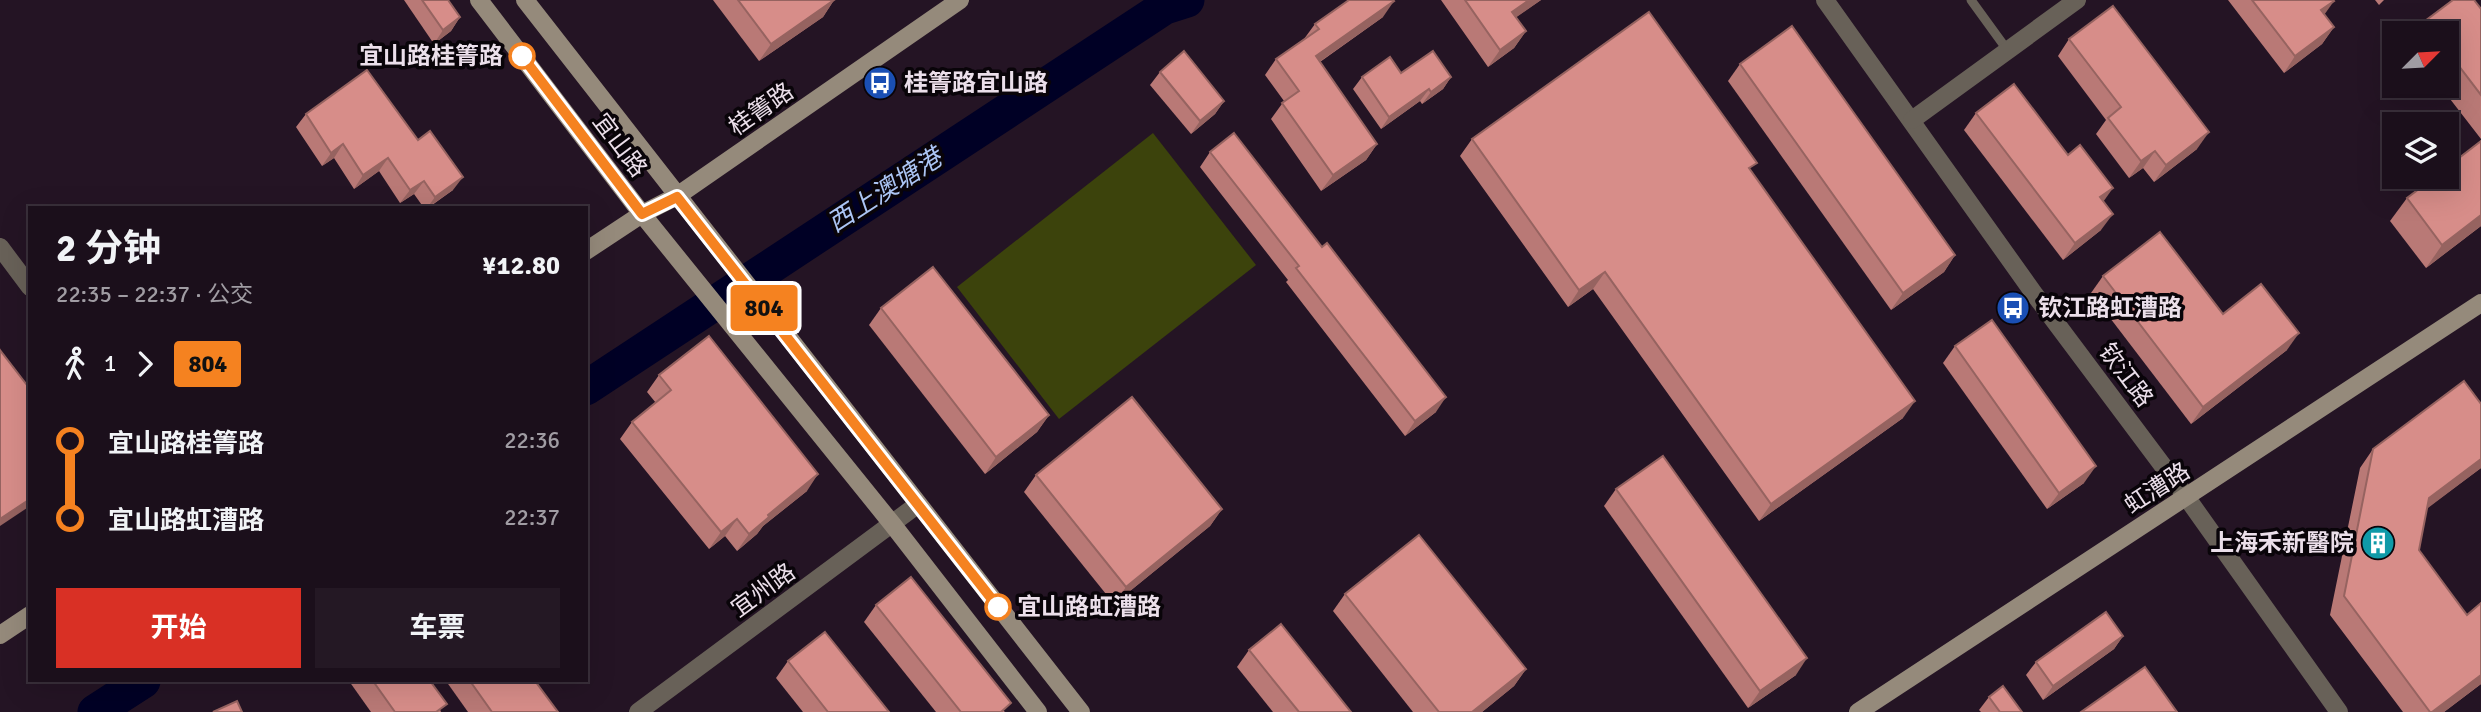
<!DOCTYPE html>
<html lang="zh">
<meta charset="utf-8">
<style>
:root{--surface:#1b0f1b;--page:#241824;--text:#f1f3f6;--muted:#a09ca3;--line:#392f3a;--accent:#d93025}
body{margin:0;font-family:Signika,"Noto Sans SC",sans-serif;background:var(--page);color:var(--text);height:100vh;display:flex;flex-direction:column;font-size:26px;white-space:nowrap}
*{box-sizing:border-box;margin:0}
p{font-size:23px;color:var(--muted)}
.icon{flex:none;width:38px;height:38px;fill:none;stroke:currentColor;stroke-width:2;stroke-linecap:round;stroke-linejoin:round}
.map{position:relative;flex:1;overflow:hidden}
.sheet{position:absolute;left:28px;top:206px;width:560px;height:476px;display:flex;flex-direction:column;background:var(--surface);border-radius:0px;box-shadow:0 7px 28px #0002,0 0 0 2px var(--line)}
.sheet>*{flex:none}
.badge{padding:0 14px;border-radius:5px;font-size:24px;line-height:46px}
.needle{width:46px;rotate:66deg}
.buttons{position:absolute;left:2382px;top:21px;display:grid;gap:14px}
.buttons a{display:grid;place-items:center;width:77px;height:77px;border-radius:0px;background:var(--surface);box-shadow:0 7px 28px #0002,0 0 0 2px var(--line);font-size:35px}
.map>.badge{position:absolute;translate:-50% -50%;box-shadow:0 0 0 4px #fff}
.legs{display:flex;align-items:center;gap:10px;height:77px;padding:0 28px;font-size:23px}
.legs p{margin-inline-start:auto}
.overview{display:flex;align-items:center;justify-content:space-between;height:119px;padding:0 28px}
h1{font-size:38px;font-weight:700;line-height:52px}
.cta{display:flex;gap:14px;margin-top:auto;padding:14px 28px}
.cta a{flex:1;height:80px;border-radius:0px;background:var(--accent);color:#fff;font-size:28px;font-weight:700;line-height:80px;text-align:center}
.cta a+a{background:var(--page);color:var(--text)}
ul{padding:0 28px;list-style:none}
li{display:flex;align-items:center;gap:24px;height:77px;font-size:26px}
li i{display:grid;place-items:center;width:10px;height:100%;margin:0 9px;background:currentColor}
li i::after{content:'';width:18px;height:18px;margin:-9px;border:5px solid;border-radius:50%;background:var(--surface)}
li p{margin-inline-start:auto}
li:first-child i{background:linear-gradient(#0000 50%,currentColor 0)}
li:last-child i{background:linear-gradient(currentColor 50%,#0000 0)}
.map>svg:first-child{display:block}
.green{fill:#3c430c}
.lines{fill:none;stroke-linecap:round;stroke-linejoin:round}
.river{stroke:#000025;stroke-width:35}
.lane{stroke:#686158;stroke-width:9}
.street{stroke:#686158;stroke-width:18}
.secondary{stroke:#958a7b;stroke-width:18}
.wall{fill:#b97976}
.shaded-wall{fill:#966360}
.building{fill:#d78d89;stroke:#966360;stroke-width:2}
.line-1-casing{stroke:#fff;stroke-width:16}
.line-1{stroke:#f58220;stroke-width:10}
.stop-1-dot{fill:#fff;stroke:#f58220;stroke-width:3.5}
.labels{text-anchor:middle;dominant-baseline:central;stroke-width:7;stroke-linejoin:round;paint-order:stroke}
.stop-label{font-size:24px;font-weight:bold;fill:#ebdfea;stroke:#090409;text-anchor:end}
.poi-label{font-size:24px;font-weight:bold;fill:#ebdfea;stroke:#090409;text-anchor:start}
.street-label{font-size:24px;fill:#ebdfea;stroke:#090409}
.water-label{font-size:26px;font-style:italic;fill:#acc5f4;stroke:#090409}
</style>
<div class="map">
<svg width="2481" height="712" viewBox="0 0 2481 712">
<rect width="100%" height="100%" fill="#241424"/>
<!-- green -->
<polygon class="green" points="1153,133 1256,265 1059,419 957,287"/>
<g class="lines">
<!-- river -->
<g class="river">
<polyline points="586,388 1165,7 1187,0"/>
<polyline points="95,712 143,681"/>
</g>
<!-- lane -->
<polyline class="lane" points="1971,0 2008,51"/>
<!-- street -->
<g class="street">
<polyline points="1825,0 2035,295 2187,498 2339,712"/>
<polyline points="1912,120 2077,0"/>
<polyline points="0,247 30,287"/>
<polyline points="638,712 917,505"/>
</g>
<!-- secondary -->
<g class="secondary">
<polyline points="479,0 642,214 893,525 1038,712"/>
<polyline points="525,0 1081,712"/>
<polyline points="586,251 642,214 677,196 960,0"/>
<polyline points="0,635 30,615"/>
<polyline points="1858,712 2481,303"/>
</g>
</g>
<!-- wall -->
<g class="wall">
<polygon points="404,0 448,0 460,17 451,31 434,44"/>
<polygon points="713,0 834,0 823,17 759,61"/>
<polygon points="1441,0 1541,0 1516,17 1526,31 1514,48 1488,67"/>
<polygon points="2228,0 2333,0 2324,14 2334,27 2322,44 2284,73"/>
<polygon points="2375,0 2384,0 2379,5"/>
<polygon points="2481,9 2481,139 2440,86 2446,86 2446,33 2417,33 2425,21"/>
<polygon points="1383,17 1320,62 1377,144 1366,160 1321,191 1271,119 1284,101 1265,75 1276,59 1304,39 1315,24"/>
<polygon points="2069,39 2197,149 2154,182 2143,168 2129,178 2096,134 2106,120 2058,56"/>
<polygon points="1740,64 1955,255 1944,272 1891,310 1728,81"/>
<polygon points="1160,72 1224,101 1215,114 1191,134 1150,85"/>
<polygon points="1401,73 1451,77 1443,89 1422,104 1420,101 1381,129 1353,89 1362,77"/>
<polygon points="1976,113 2103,201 2101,230 2063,260 1964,130"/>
<polygon points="306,114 453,190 428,208 424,208 414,194 400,203 379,171 354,189 334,158 322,166 296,127"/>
<polygon points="1472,139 1751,171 1903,418 1759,521 1593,289 1568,307 1460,156"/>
<polygon points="2481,141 2481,226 2426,268 2390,221 2407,198"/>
<polygon points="1210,152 1436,412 1405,436 1286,282 1288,280 1200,167"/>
<polygon points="2103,276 2223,314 2287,350 2191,424 2091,293"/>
<polygon points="881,308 1049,415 1037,432 985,474 869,325"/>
<polygon points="1955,346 2084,483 2047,509 1943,363"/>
<polygon points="659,375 807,491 763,526 757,534 737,551 725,536 709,549 620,439 632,422 656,403 647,392"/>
<polygon points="2373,449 2481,468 2427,508 2419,550 2481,684 2444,712 2403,712 2330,615 2360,468"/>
<polygon points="1036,475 1222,509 1210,526 1114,604 1024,492"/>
<polygon points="1616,489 1796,675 1748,708 1604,506"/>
<polygon points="1345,594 1526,669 1514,686 1482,712 1413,712 1333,611"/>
<polygon points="876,605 1005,712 936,712 864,622"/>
<polygon points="2123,636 2114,649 2043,700 2026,675 2036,662"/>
<polygon points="1249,650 1351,712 1273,712 1237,667"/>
<polygon points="788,661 889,712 803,712 776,678"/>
<polygon points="349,681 430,681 441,712 371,712"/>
<polygon points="446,681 535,681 558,712 468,712"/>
<polygon points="1989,697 2022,712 1981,712 1979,710"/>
</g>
<!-- shaded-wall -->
<g class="shaded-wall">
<polygon points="834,0 823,17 759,61 771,44"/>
<polygon points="1529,0 1541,0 1501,28 1512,12"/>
<polygon points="1394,1 1383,17 1305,72 1316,56"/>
<polygon points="2334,1 2322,18 2321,10"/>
<polygon points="460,17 451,31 434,44 443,30"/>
<polygon points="2334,27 2322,44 2284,73 2295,56"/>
<polygon points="1526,31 1514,48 1488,67 1500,50"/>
<polygon points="1451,77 1443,89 1422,104 1431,92"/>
<polygon points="1429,89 1420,101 1381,129 1389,117"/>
<polygon points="1224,101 1215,114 1191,134 1200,121"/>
<polygon points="2209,132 2197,149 2154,182 2166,165"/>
<polygon points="343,144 334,158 322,166 331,153"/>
<polygon points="1377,144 1366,160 1321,191 1333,175"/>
<polygon points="2155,151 2143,168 2129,178 2141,161"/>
<polygon points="388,158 379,171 354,189 363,175"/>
<polygon points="463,177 453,190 427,208 435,197"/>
<polygon points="424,181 414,194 400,203 410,190"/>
<polygon points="2113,188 2101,205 2100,197"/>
<polygon points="2113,214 2101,230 2063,260 2075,243"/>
<polygon points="2481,215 2481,226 2426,268 2442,245"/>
<polygon points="1955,255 1944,272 1891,310 1903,293"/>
<polygon points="1605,272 1593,289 1568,307 1579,290"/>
<polygon points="2299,333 2287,350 2191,424 2203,407"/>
<polygon points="1446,397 1436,412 1405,436 1415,421"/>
<polygon points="1915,401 1903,418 1759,521 1771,504"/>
<polygon points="1049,415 1037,432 985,474 996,457"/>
<polygon points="2481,459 2481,468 2416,517 2429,498"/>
<polygon points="2096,466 2084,483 2047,509 2059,493"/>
<polygon points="818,474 807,491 763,526 757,534 737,551 749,534 768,515"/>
<polygon points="30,499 30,506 0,526 0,519"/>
<polygon points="1222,509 1210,526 1114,604 1126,587"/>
<polygon points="737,519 725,536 709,549 721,532"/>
<polygon points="2123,636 2114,649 2043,700 2053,686"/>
<polygon points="1807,658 1796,675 1748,708 1760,691"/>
<polygon points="1526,669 1514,686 1482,712 1472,712"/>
<polygon points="2481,675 2481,684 2444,712 2432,712"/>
</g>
<!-- building -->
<g class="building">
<polygon points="422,0 448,0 460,17 443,30"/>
<polygon points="738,0 834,0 771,44"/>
<polygon points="1349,0 1393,0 1394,1 1316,56 1377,144 1333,175 1282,103 1299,91 1276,59 1319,29 1315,24"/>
<polygon points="1465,0 1529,0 1512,12 1526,31 1500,50"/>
<polygon points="2252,0 2333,0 2334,1 2321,10 2334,27 2295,56"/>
<polygon points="2453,0 2474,0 2481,9 2481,95 2446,49 2446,33 2434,33 2425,21"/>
<polygon points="2113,6 2209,132 2166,165 2155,151 2141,161 2108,118 2121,107 2069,39"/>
<polygon points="1649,12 1757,163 1749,168 1915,401 1771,504 1605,272 1579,290 1472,139"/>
<polygon points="1792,26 1955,255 1903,293 1740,64"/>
<polygon points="1184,51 1224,101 1200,121 1160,72"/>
<polygon points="1433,51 1451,77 1431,92 1429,89 1389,117 1362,77 1390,57 1401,73"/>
<polygon points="367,70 418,140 430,131 463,177 435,197 424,181 410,190 388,158 363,175 343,144 331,153 306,114"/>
<polygon points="2014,84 2068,155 2080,145 2113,188 2100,197 2113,214 2075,243 1976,113"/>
<polygon points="1234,133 1322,247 1327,243 1446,397 1415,421 1296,268 1299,266 1210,152"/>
<polygon points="2481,141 2481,215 2442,245 2407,198 2435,177 2446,177 2446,168"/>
<polygon points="2160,232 2223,314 2261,284 2299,333 2203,407 2103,276"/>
<polygon points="933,267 1049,415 996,457 881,308"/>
<polygon points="1992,320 2096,466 2059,493 1955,346"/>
<polygon points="709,336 818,474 768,515 769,517 749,534 737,519 721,532 632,422 671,390 659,375"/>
<polygon points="0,350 30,389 30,499 0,519"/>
<polygon points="2464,381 2481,404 2481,459 2429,498 2419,550 2467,615 2481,603 2481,675 2432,712 2430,712 2344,596 2373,449"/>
<polygon points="1132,397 1222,509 1126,587 1036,475"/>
<polygon points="1663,456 1807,658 1760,691 1616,489"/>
<polygon points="1419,535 1526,669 1472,712 1439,712 1345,594"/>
<polygon points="911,577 1011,703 1001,712 961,712 876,605"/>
<polygon points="2106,612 2123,636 2053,686 2036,662"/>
<polygon points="1281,624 1351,712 1299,712 1249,650"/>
<polygon points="825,632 889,712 828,712 788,661"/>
<polygon points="2145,667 2177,712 2081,712"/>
<polygon points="373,681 430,681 447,704 436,712 395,712"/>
<polygon points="470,681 535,681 558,712 492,712"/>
<polygon points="2003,686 2022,712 2000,712 1989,697"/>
<polygon points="237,701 242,712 213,712"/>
</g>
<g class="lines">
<defs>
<polyline id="line-1" points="522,56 642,214 677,197 998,607"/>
</defs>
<!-- line-1 casing -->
<use href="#line-1" class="line-1-casing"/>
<!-- line-1 -->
<use href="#line-1" class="line-1"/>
</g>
<!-- icons -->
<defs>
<symbol id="bus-disc" viewBox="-11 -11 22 22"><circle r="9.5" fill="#1a4fb4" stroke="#090409"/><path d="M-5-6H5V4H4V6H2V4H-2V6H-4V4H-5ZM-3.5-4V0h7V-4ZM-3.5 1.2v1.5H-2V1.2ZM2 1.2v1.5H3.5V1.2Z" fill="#fff"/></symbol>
<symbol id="building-disc" viewBox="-11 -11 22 22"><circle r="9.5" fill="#0f9aa8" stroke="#090409"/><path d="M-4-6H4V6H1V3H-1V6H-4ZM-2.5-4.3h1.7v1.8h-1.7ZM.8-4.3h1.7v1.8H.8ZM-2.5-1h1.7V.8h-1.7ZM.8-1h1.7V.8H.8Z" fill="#fff"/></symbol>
</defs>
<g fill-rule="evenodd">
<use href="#bus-disc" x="861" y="64" width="38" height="38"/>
<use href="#bus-disc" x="1994" y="289" width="38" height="38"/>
<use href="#building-disc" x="2359" y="524" width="38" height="38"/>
</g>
<!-- markers -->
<g class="stop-1-dot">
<circle cx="522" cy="56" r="12"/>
<circle cx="998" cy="607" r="12"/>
</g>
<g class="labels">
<!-- stop labels -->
<g class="stop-label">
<text x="503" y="56">宜山路桂箐路</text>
<text x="1017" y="607" text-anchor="start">宜山路虹漕路</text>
</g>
<!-- poi labels -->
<g class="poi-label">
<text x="904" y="83">桂箐路宜山路</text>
<text x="2038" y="308">钦江路虹漕路</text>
<text x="2354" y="543" text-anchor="end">上海禾新醫院</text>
</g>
<!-- street labels -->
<g class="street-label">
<text transform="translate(761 109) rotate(-35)">桂箐路</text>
<text transform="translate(620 145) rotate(53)">宜山路</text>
<text transform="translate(2126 375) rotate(53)">钦江路</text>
<text transform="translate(2157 488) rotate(-33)">虹漕路</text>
<text transform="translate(763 590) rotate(-36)">宜州路</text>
</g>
<!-- water labels -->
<g class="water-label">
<text transform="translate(885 191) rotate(-33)">西上澳塘港</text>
</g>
</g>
</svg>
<div class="buttons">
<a><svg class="needle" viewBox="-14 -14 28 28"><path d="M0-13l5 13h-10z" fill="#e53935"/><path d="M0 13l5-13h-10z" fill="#a09ca3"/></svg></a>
<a><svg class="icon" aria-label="layers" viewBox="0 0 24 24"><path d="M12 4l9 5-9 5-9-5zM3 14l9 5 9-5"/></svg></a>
</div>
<b class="badge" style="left:764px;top:308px;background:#f58220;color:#111">804</b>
<section class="sheet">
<div class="overview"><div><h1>2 分钟</h1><p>22:35 – 22:37 · 公交</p></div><b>¥12.80</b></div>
<div class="legs"><svg class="icon" aria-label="walk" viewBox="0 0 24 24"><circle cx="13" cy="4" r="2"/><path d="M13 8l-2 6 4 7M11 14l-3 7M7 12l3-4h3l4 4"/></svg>1<svg class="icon" aria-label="forward" viewBox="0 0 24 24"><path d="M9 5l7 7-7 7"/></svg><b class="badge" style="background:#f58220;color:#111">804</b></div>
<ul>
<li><i style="color:#f58220"></i><b>宜山路桂箐路</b><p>22:36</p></li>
<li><i style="color:#f58220"></i><b>宜山路虹漕路</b><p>22:37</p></li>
</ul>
<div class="cta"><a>开始</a><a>车票</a></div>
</section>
</div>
